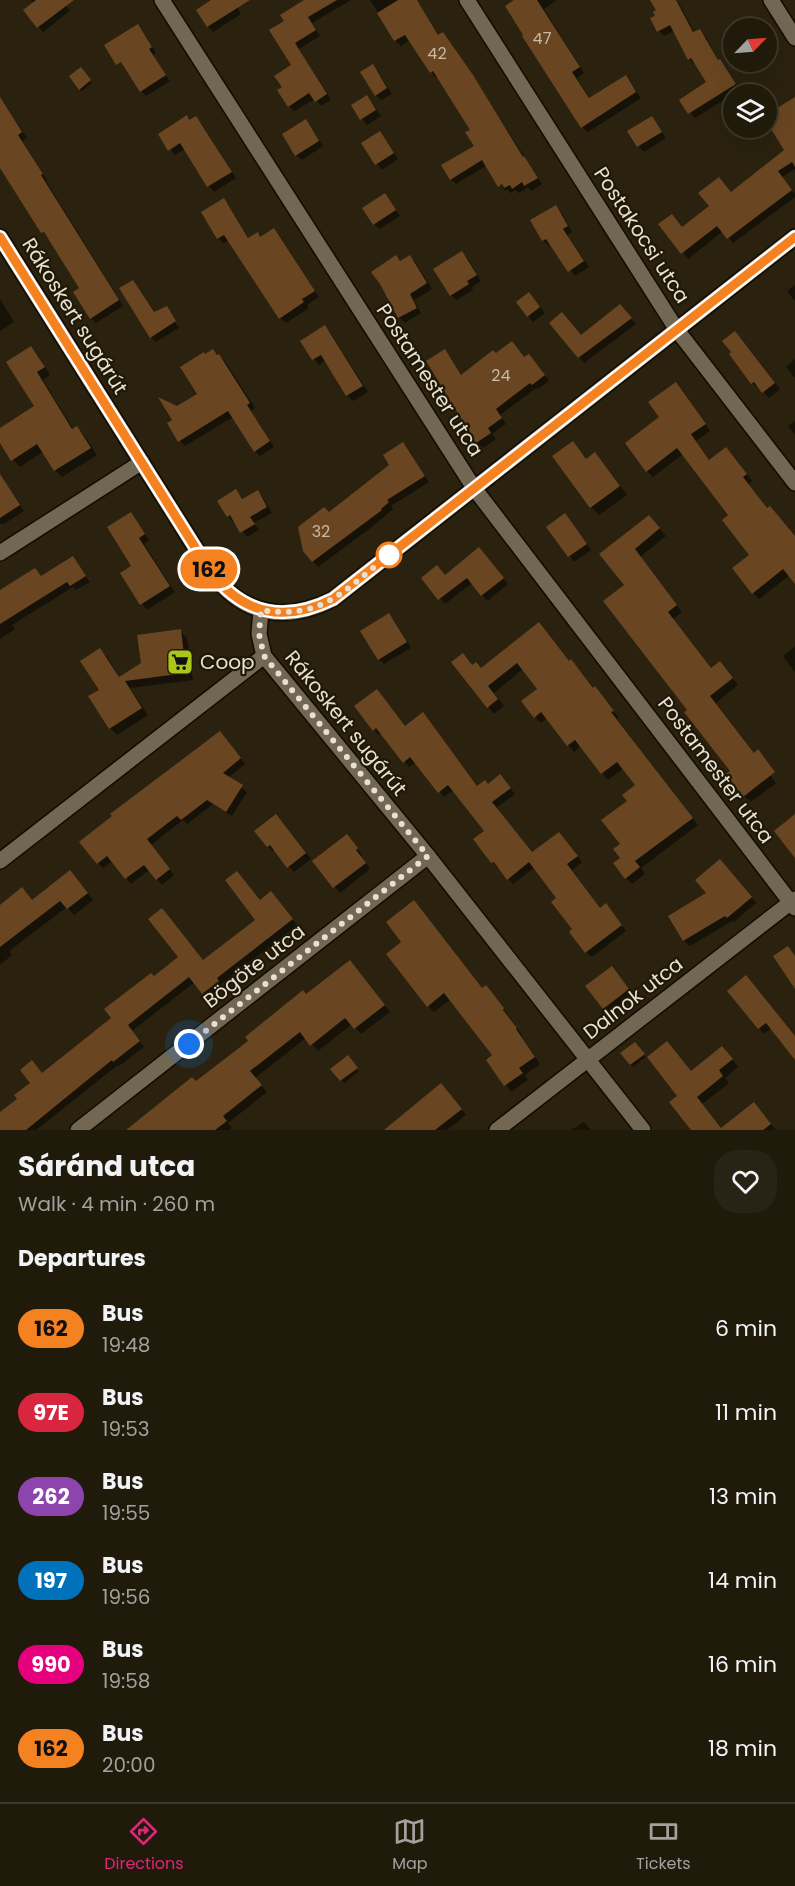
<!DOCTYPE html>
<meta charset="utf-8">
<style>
:root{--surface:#201a0b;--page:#282314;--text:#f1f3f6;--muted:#a2a19d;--line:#3d382c;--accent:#db2777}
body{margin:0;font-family:Poppins,sans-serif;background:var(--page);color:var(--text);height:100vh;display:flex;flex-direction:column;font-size:22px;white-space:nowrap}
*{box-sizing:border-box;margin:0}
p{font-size:20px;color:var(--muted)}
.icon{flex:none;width:33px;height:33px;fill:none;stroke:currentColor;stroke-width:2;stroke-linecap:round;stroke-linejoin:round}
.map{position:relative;height:1130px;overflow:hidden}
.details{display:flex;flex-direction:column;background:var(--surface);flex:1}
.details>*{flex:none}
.badge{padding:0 12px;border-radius:20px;font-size:21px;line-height:39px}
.needle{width:39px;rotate:65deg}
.buttons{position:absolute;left:723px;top:18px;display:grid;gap:12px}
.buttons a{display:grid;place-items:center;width:54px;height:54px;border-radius:50%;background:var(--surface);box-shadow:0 6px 24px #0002,0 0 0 2px var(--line);font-size:30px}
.you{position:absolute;width:30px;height:30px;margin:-15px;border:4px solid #fff;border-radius:50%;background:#1a73e8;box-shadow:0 0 0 9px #1a73e833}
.map>.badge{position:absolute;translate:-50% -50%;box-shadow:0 0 0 3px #fff}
h2{padding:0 18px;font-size:22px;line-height:54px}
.round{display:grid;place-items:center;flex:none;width:63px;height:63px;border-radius:24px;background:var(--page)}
.summary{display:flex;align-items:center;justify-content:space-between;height:102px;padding:0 18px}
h1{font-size:28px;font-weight:700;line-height:45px}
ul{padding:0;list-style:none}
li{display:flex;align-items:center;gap:18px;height:84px;padding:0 18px}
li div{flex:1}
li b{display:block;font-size:22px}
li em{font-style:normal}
li .badge{min-width:66px;font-weight:700;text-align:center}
.menu{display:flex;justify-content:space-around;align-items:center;height:84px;border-top:2px solid var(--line);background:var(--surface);font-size:16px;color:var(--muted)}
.menu a{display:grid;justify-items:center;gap:3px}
.menu .active{color:var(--accent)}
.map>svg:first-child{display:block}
.shadow{fill:#0007}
.building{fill:#694621}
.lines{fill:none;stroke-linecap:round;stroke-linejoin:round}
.minor-casing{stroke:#120b00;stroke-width:18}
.minor{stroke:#716753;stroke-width:15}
.line-casing{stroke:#fff;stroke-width:14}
.line{stroke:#f58220;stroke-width:9}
.walk{stroke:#e6e0d5;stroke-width:6;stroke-dasharray:0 10.8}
.stop-dot{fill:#fff;stroke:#f58220;stroke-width:3}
.labels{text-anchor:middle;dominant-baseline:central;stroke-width:4.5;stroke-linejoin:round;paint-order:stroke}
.number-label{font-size:16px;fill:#c7baa8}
.street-label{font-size:20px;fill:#e6e0d5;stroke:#201806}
.poi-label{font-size:20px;fill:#e6e0d5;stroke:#201806;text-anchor:start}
</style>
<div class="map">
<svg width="795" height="1130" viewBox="0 0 795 1130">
<rect width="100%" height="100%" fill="#2a220f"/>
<!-- shadow -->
<g class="shadow">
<polygon points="31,0 62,0 70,11 43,32 25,11 34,4"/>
<polygon points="214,0 233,0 241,14 213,32 208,26"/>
<polygon points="306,0 351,0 312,23 320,36 299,49 331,100 321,106 315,99 294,111 289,106 284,88 293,65 286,21"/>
<polygon points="370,0 417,0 439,36 443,33 448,39 542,184 531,191 528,187 519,193 515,190 511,193 507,189 505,191 486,166 456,184 451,179 476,147 472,130 438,77 436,78 431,72 410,40 401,46 395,40"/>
<polygon points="516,0 557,0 544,9 584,73 577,78 590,99 625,77 641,98 588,132 582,127"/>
<polygon points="659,0 677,0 695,33 700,30 705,36 719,61 725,66 740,90 695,118 681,101 708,82 696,63 694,64 689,59 675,30 664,36 659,31 657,16"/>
<polygon points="138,26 143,32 156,53 152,56 170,81 146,96 141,91"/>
<polygon points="373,66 378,72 392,94 381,100 376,95"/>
<polygon points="83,71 92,83 82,91 80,89"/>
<polygon points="367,97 381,116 367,125 353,106"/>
<polygon points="795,105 795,169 782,177 795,194 795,197 733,243 723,231 688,259 660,225 683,229 786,150"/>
<polygon points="9,113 27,138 22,141 47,180 46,181 123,306 96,323 91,318 81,289 48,238 43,232 0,160 0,119"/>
<polygon points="186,117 190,121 196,118 201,123 236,178 214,192 209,186 185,149 175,155 160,134"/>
<polygon points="652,118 666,138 644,152 638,146 629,131"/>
<polygon points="305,121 323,146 302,160 296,155"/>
<polygon points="380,133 398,159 382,170 363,144"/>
<polygon points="385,195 400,216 379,229 374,224"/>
<polygon points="223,200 229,206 249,239 257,234 261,238 274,230 279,235 319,297 307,305 309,308 286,323 280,318 229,240 224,243 218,238"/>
<polygon points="555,207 561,212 572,232 567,235 589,267 575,276 551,244 549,246 543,240"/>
<polygon points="462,253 468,259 481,281 472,287 473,290 457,300 451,295"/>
<polygon points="396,257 401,262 410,257 415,262 432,289 414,300 421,313 405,323 399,317"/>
<polygon points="132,282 155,313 168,312 179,328 156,342 151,337"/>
<polygon points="795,285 795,301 787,291"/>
<polygon points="0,299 14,322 0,331"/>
<polygon points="534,300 545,313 533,322 518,303"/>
<polygon points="625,311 636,324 584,363 579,357 582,337"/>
<polygon points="325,327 330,332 368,392 353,401 347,395 326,360 319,365 302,342"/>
<polygon points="740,338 780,389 769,398 759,387 758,388 752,383"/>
<polygon points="31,348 38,355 50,375 43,380 74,430 77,428 84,435 97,455 62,477 55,470 44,451 20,467 13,460 0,440 0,430 36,407"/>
<polygon points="213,351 225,361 255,408 251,411 274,447 260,456 255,451 233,417 185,446 180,441 174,420 177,408 199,395 205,356"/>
<polygon points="445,351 450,357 462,376 496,355 534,361 549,381 538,389 536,388 500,415 506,424 492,434 496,439 483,448 477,442 428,362"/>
<polygon points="795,359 795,378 786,367"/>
<polygon points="682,390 710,431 696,441 710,461 732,455 752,481 748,484 760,499 742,514 795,537 795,582 790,575 759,599 753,593 751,555 730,515 683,454 653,477 647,471 661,417"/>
<polygon points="795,421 795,435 788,426"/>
<polygon points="573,443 587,460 595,454 603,463 627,495 599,515 591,507"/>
<polygon points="402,444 408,449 429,482 391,506 393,509 372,527 318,567 313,561 329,514 391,465"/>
<polygon points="7,487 24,511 4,524 2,523 0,524 0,491"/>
<polygon points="236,491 244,500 257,492 263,498 272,513 254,523 259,530 247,537 235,521 233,522 228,516"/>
<polygon points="131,514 149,540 144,544 175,592 147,610 142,604 123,574 134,567"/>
<polygon points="570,521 591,550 574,562 548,527"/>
<polygon points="655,523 666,536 640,557 682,612 673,619 711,670 726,670 738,685 716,703 755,754 758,751 774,770 769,774 776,783 751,802 744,796 732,772 689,710 626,585 601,555"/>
<polygon points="485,555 508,584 487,601 472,583 445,604 423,578 445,576"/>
<polygon points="72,558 90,582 76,590 73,587 12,625 15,629 0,639 0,592 35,569 42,577"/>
<polygon points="389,615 394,620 411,648 384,664 379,659"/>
<polygon points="538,624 569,662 571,661 577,667 594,689 601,695 619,718 617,719 698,825 641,868 645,874 632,884 626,878 622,858 622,844 629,801 637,786 624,768 608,780 581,746 574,752 547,718 541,723 535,717 539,689 523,669 494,693 504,706 494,714 453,662 482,670"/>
<polygon points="180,631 187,638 193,680 130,688 148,715 117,735 110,728 101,690 100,650 107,657 120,678 142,664"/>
<polygon points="795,646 795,672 783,656"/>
<polygon points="356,707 406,727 428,720 478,787 505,781 515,794 496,808 532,854 564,839 582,862 572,870 600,909 611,910 626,931 592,957 586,952 558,898 535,867 513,884 499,867 498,868 493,862 486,831 454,790 444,797 416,762 409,767 382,733 379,735 374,730"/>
<polygon points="225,738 245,764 228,778 247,792 232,816 213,804 187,824 183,820 151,845 174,875 162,885 149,870 131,884 113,861 103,868 98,863"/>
<polygon points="281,821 311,859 294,872 275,850 273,851 268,846"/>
<polygon points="352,842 362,855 360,856 370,869 340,893 314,861"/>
<polygon points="725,866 756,903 734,922 732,921 690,946 684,941 670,917 708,894"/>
<polygon points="76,878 93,900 74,915 67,907 9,951 12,955 0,965 0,907 33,902"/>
<polygon points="276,899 297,925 221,984 223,986 208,998 195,982 132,1031 144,1047 119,1066 118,1065 36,1130 0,1130 0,1114 19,1099 42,1074 113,1018 154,978 204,962 257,920 261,902"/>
<polygon points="403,942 482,989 492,993 522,1035 521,1036 540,1064 525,1075 528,1080 511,1092 488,1060 495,1056 451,999 434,1012 428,1006"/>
<polygon points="356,968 390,1012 361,1034 352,1024 318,1051 306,1038 255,1078 267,1092 228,1123 232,1128 229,1130 201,1130 196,1083 306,995"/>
<polygon points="617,973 633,995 609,1013 604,1008"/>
<polygon points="729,991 795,1036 795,1057 771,1028 764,1034"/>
<polygon points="635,1044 646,1057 633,1067 622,1054"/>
<polygon points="729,1055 738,1067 725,1078 729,1083 702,1104 722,1129 754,1104 776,1130 696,1130 679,1096 691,1072"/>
<polygon points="348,1057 359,1071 344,1083 332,1069"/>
<polygon points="446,1090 466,1115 447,1130 387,1130"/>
<polygon points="584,1122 591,1130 571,1130"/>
</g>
<!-- building -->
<g class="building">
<polygon points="36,0 74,0 37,28 23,10"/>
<polygon points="211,0 250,0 207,27 196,10"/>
<polygon points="304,0 337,0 308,17 316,30 295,43 327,94 315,102 309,93 288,107 277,90 282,87 274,76 291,65 269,30 284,21 280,15"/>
<polygon points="398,0 417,0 438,35 443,32 473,75 523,157 524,156 538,178 524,186 522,182 512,189 510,185 504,188 502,184 498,187 482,160 450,180 441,165 474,146 465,132 470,130 433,71 430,73 405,35 394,41 377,13"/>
<polygon points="514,0 537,0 580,67 572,72 589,98 626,75 636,92 581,128 522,36 523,35 505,6"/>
<polygon points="650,0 676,0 693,32 700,29 718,60 720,59 736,84 688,114 679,100 706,82 691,58 688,60 670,25 657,32 650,18 655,16 653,12 656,10"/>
<polygon points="138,24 152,47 149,49 166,75 140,92 121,62 116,65 104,45"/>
<polygon points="373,64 387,88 375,96 360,72"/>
<polygon points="81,67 91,80 79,90 69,76"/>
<polygon points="367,95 376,110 360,120 351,105"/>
<polygon points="0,97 22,132 18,135 43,174 41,175 119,300 90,319 73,292 79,288 44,232 41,233 0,168"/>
<polygon points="795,97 795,167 792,162 778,171 792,190 727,239 717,226 681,254 658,224 672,214 682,227 709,206 698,193 719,177 731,192 784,150 766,121 766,115"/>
<polygon points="187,115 189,120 196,116 232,172 207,187 180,143 168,151 158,134"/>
<polygon points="652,116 662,132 637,147 627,131"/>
<polygon points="306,119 319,141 295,156 282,134"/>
<polygon points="380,131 394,153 375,165 361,143"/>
<polygon points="385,193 396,210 373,225 362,208"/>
<polygon points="224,198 248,238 258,232 260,237 274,228 315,291 302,299 304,302 279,319 224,235 217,239 201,212"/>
<polygon points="556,205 568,226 563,229 584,261 568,272 546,239 542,241 530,220"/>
<polygon points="462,251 477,275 467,281 469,284 450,296 433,269"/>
<polygon points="396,255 400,261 410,255 427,283 410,294 417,308 398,318 380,284 371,272"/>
<polygon points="133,280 154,312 167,306 176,321 150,338 119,288"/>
<polygon points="529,292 540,307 527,317 516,302"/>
<polygon points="620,304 632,318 578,358 549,323 562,312 581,335"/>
<polygon points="325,325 363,386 346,396 321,355 312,360 300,341"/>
<polygon points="735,331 775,383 762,393 754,382 751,384 729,354 731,352 722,341"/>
<polygon points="512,341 524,357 529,354 545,375 532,385 530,383 496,409 502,418 488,428 491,433 476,443 426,361 445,349 461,375 493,350 496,353"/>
<polygon points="31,346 45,367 37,372 72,429 77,426 91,448 54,471 37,444 11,461 0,443 0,428 34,406 6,362"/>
<polygon points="213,349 217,355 219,354 250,403 247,405 270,441 254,452 228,411 178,442 167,423 172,420 158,397 177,406 197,394 180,367 204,352 205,354"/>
<polygon points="676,382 706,424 691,434 709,460 726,447 747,474 743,477 767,508 770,506 795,536 795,584 783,569 752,594 732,568 749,555 722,520 728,515 677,448 646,472 625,443 659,417 648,402"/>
<polygon points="573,441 586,459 595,452 620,486 590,508 552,456"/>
<polygon points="403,442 425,476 387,500 389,502 381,509 382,510 312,562 303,551 298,527 324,507 329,512 389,465 383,455"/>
<polygon points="0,474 20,505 0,518"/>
<polygon points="236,489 242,499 258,490 267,507 250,517 255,524 240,533 230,515 227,517 217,501"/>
<polygon points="131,512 145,534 139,538 170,586 140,605 120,573 131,566 107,527"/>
<polygon points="565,513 587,544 568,557 546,527"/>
<polygon points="649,515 660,528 635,549 677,605 668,612 711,668 720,661 733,678 710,696 754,753 758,749 775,772 743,797 726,774 730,771 684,712 687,710 603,601 624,585 599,554"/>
<polygon points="479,547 504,578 481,596 467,578 438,600 421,578 437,565 445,575"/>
<polygon points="73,556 86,576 70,586 67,582 0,624 0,590 35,568 41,576"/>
<polygon points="389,613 407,642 378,660 360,631"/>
<polygon points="539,622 569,661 571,659 593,688 595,686 614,711 611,712 693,818 635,861 640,867 625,879 613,863 620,858 613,849 620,844 601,820 627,801 622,795 635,785 617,762 601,774 575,740 567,746 541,712 534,718 521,701 537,689 517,663 488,686 498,699 487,708 451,662 463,653 472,665 476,662 481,668"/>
<polygon points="181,629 186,673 125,681 142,708 109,729 88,696 99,690 80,661 100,648 119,677 141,663 137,635"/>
<polygon points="377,689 405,726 423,712 477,786 485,780 488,784 500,774 511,788 492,802 532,852 559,832 578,856 567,864 600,908 606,903 622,925 585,953 569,932 572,929 551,902 556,898 529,862 507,880 494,862 491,863 473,839 484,831 448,785 438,793 410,757 403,763 376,728 373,731 354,706"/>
<polygon points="220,731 241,758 223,773 243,785 226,812 207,800 181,820 177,816 147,839 170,869 156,880 144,865 125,879 107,856 97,864 79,842 112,816 110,814"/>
<polygon points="276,814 306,853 287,868 270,845 267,847 254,831"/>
<polygon points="795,814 795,858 774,831"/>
<polygon points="347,834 358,848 356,850 366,863 333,888 312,861"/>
<polygon points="720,859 752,897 727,918 725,916 683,941 668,916 706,893 695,880"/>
<polygon points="70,870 88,893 67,909 60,901 0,947 0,905 22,887 32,900"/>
<polygon points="237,871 260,900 271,891 293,919 217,978 219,981 202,994 189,977 128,1025 140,1041 113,1062 112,1060 26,1130 0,1130 0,1112 17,1099 14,1095 30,1083 20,1070 32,1060 42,1073 111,1018 104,1009 151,973 154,976 178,957 148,919 162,908 203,960 255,920 225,880"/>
<polygon points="414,900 482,988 486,985 504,1008 503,1010 517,1028 516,1029 535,1057 519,1068 523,1073 504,1086 486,1060 492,1055 444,993 427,1007 386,954 401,942 386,922"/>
<polygon points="788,946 795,956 795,989 773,956"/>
<polygon points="350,960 385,1005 354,1029 345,1018 310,1046 300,1032 250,1071 262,1085 223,1116 227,1121 215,1130 126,1130 192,1077 196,1081 248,1041 245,1037 303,990 306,994"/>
<polygon points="612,966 629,989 603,1009 585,986"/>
<polygon points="746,975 795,1036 795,1060 766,1023 758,1029 727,991"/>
<polygon points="667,1041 691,1071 722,1046 733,1059 719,1070 723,1076 697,1097 721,1128 754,1102 771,1124 763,1130 691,1130 669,1102 677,1096 647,1057"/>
<polygon points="635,1042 645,1054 630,1065 620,1053"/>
<polygon points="348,1055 358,1068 340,1081 330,1069"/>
<polygon points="441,1083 462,1109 435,1130 384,1130"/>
</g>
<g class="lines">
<defs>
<g id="minor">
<polyline points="162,0 474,488 795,908"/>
<polyline points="467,0 677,330 795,483"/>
<polyline points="771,0 795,38"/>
<path d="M 0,237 L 210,571 C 243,616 285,623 333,599 L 795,237"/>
<polyline points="0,553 142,462"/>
<polyline points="261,610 259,634 264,656 428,856 643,1130"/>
<polyline points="0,861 264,656"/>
<polyline points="78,1130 428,856"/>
<polyline points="497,1130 795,899"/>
</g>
</defs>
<!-- minor casing -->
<use href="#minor" class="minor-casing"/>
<!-- minor -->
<use href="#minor" class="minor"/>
</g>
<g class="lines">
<defs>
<path id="line" d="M 0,237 L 210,571 C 243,615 285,623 333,599 L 795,237"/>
</defs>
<!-- line casing -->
<use href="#line" class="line-casing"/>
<!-- line -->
<use href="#line" class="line"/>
<!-- walk -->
<path class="walk" d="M 189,1044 L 428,856 L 264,656 L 259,634 L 261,610 C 324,620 344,590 389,555"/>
</g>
<!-- icons -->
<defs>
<symbol id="supermarket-square" viewBox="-11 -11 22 22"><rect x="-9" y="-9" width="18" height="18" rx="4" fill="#aac719" stroke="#201806"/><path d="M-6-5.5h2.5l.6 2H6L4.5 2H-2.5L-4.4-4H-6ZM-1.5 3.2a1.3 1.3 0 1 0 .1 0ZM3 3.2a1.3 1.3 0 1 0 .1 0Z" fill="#111"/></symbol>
</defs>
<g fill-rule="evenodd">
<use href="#supermarket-square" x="165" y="647" width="30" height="30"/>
</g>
<!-- markers -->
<circle class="stop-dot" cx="389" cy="555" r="12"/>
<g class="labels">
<!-- number labels -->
<g class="number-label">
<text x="542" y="38">47</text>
<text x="437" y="53">42</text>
<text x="501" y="375">24</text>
<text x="321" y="531">32</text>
</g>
<!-- street labels -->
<g class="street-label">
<text transform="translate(642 235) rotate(57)">Postakocsi utca</text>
<text transform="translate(75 316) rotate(58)">Rákoskert sugárút</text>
<text transform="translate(430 380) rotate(57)">Postamester utca</text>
<text transform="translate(346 723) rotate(51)">Rákoskert sugárút</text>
<text transform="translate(716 770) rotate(53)">Postamester utca</text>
<text transform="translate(254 966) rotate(-38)">Bögöte utca</text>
<text transform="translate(633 998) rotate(-38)">Dalnok utca</text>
</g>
<!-- poi labels -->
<g class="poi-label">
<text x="200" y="662">Coop</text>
</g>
</g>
</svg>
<div class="buttons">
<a><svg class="needle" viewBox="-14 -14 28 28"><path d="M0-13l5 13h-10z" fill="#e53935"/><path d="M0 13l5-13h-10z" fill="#a2a19d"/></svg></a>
<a><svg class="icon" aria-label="layers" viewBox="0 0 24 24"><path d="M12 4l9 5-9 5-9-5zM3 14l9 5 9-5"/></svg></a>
</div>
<div class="you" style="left:189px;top:1044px"></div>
<b class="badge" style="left:209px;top:569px;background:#f58220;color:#111">162</b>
</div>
<section class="details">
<div class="summary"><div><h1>Sáránd utca</h1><p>Walk · 4 min · 260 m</p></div><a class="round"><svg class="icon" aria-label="heart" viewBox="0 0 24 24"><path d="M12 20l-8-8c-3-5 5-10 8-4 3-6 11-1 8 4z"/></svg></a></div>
<h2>Departures</h2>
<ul>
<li><span class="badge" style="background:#f58220;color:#111">162</span><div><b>Bus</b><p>19:48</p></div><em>6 min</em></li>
<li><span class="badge" style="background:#d7263d;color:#fff">97E</span><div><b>Bus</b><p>19:53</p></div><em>11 min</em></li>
<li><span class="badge" style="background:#8e44ad;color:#fff">262</span><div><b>Bus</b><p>19:55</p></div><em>13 min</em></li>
<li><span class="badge" style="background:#0072bc;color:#fff">197</span><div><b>Bus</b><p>19:56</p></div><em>14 min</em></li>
<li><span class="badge" style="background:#e6007e;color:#fff">990</span><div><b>Bus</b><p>19:58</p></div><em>16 min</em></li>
<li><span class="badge" style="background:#f58220;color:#111">162</span><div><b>Bus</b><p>20:00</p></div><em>18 min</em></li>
</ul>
</section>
<nav class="menu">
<a class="active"><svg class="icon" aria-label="directions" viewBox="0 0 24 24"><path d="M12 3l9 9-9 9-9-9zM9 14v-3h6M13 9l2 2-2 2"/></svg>Directions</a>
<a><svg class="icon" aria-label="map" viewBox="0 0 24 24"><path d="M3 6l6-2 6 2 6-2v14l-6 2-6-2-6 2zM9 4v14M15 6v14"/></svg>Map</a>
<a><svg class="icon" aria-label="tickets" viewBox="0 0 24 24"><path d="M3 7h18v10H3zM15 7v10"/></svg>Tickets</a>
</nav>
